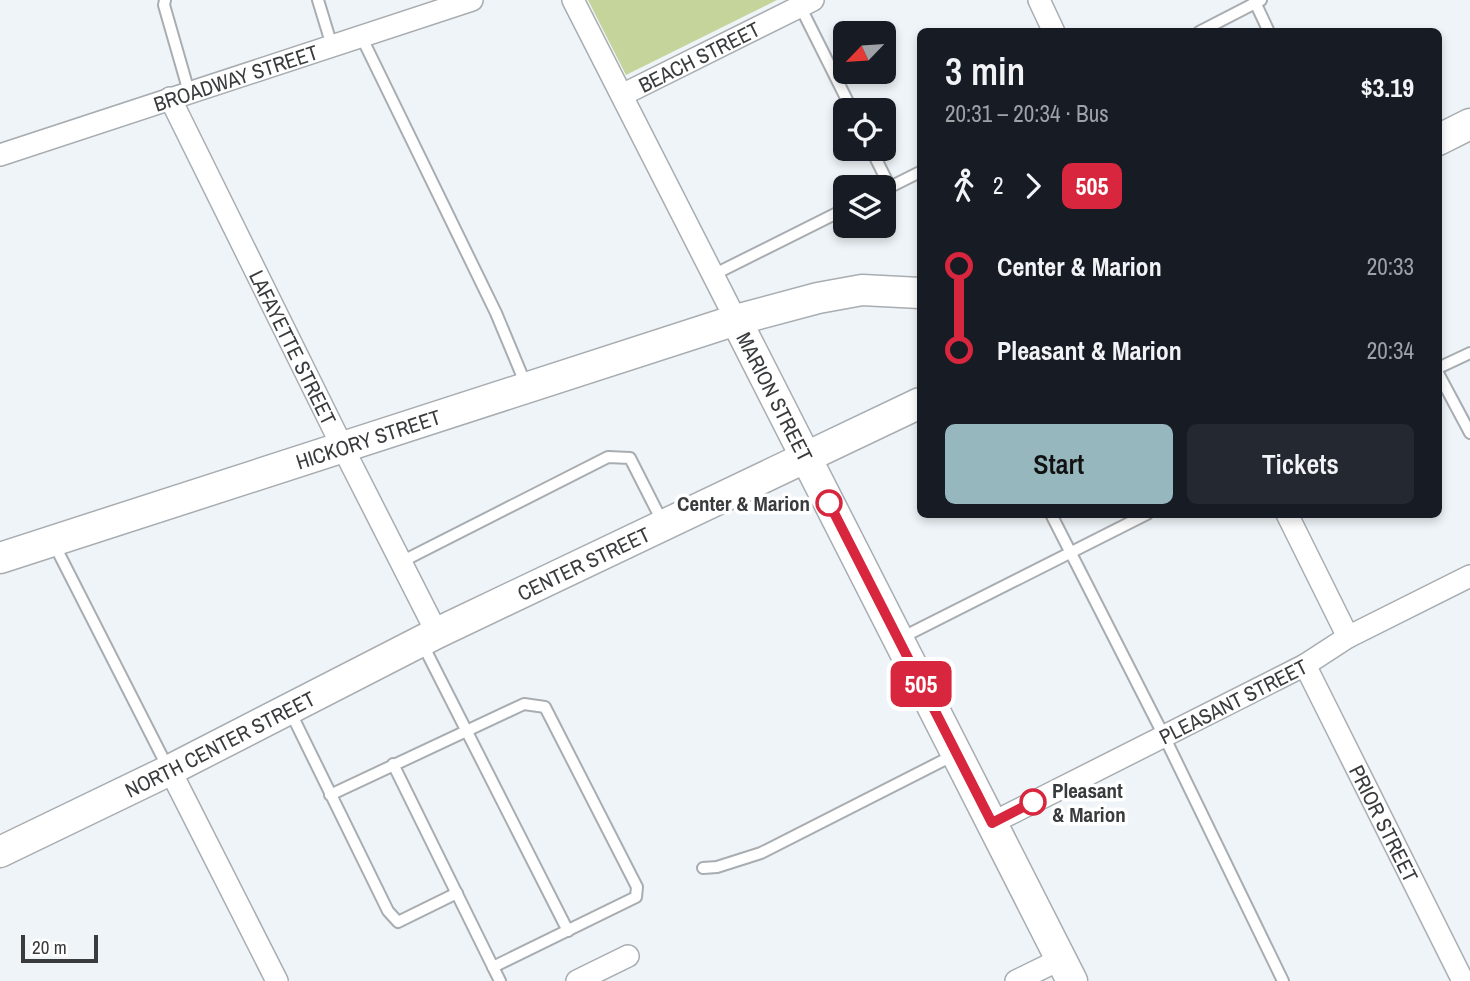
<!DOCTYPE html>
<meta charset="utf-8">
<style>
:root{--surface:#171b24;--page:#242831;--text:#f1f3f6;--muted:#9ea1a6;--accent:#96b7be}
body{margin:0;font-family:"Archivo Narrow",sans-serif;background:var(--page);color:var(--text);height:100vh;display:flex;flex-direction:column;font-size:26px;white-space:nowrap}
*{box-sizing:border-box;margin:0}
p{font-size:23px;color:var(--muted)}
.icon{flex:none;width:38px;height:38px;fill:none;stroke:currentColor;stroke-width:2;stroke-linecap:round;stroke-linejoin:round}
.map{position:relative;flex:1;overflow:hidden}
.details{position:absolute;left:917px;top:28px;width:525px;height:490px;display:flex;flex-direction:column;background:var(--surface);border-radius:10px;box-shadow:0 4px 10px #0003}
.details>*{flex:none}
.badge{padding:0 14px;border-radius:10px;font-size:24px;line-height:46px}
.needle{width:46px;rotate:245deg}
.tools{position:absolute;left:833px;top:21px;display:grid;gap:14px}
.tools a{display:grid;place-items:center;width:63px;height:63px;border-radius:10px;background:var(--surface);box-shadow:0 4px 10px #0003;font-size:35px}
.scale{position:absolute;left:21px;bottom:18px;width:77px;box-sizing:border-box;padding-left:7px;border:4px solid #393b3d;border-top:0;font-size:19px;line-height:24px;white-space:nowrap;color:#393b3d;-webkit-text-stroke:5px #fff;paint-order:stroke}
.map>.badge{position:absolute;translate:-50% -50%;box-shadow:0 0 0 4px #fff}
.legs{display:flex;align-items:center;gap:10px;height:77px;padding:0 28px;font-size:23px}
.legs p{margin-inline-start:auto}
.head{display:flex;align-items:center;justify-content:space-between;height:119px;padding:0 28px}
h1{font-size:38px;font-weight:600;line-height:52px}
.action{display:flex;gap:14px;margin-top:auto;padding:14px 28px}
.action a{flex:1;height:80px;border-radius:10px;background:var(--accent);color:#111;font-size:28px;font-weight:600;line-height:80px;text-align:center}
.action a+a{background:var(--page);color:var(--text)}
ul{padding:0 28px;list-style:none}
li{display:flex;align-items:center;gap:24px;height:84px;font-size:26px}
li i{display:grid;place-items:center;width:10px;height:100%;margin:0 9px;background:currentColor}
li i::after{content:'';width:18px;height:18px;margin:-9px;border:5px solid;border-radius:50%;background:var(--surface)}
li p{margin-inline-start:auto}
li:first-child i{background:linear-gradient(#0000 50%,currentColor 0)}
li:last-child i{background:linear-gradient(currentColor 50%,#0000 0)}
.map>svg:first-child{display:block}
.green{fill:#c4d49a}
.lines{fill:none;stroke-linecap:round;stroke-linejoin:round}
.lane-casing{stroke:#a8adb1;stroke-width:14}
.street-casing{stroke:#a8adb1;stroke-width:24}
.secondary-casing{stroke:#a8adb1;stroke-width:33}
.lane{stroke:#fff;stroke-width:10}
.street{stroke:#fff;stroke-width:21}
.secondary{stroke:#fff;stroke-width:30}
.line-1-casing{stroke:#fff;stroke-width:16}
.line-1{stroke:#d7263d;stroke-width:10}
.stop-1-dot{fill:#fff;stroke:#d7263d;stroke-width:3.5}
.labels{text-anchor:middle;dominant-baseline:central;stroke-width:7;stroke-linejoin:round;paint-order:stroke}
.street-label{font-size:21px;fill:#393b3d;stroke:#fff}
.stop-label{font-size:21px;font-weight:bold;fill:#393b3d;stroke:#fff;text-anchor:end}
</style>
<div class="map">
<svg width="1470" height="981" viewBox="0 0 1470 981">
<rect width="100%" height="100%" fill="#eff4f8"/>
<!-- green -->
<polygon class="green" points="588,0 777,0 626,75"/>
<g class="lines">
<defs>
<g id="lane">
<polyline points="165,0 164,5 189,92"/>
<polyline points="318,0 332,46"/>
<polyline points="1254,0 1269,32"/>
<polyline points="800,6 852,110"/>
<polyline points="1199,32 1261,0"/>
<polyline points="361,36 496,313 526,385"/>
<polyline points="871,149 890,187"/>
<polyline points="884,190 920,172"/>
<polyline points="713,275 845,209"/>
<polyline points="1438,368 1470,353"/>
<polyline points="1438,373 1470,433"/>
<polyline points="1051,514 1164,736 1283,981"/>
<polyline points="53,542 168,768"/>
<polyline points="401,562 608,457 630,458 663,523"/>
<polyline points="901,638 1147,514"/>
<polyline points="422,643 568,931"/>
<polyline points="289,709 388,911 398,922 457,893"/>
<polyline points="330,795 524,704 545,707 637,887 636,897 493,967 393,764"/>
<polyline points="703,868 717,867 761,853 954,755"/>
<polyline points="493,967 500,981"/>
</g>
<g id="street">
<polyline points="573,0 736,320"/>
<polyline points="1039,0 1054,32"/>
<path id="s1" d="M 622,95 L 813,0"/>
<path id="s2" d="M 170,98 L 343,448 L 437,633"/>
<path id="s3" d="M 0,155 L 472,0"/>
<polyline points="1287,514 1348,637"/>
<path id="s4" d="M 1305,665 L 1463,981"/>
<polyline points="170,770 277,981"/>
<path id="s5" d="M 992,823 L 1305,665 L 1348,637 L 1470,576"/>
<polyline points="577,981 628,956"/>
<polyline points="1016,981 1061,959"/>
</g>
<g id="secondary">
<polyline points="1438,140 1470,124"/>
<path id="s6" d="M 736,320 L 1072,981"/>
<path id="s7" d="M 0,558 L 736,320 L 818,298 L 862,290 L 920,293"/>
<path id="s8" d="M 0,852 L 170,770 L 437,633 L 920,403"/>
</g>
</defs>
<!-- lane casing -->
<use href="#lane" class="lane-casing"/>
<!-- street casing -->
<use href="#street" class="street-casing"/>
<!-- secondary casing -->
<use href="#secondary" class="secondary-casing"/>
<!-- lane -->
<use href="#lane" class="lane"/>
<!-- street -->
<use href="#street" class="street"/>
<!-- secondary -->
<use href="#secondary" class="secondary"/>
</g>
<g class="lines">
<defs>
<polyline id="line-1" points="829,503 992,823 1033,802"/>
</defs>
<!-- line-1 casing -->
<use href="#line-1" class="line-1-casing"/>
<!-- line-1 -->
<use href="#line-1" class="line-1"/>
</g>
<!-- markers -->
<g class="stop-1-dot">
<circle cx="829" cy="503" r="12"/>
<circle cx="1033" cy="802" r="12"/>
</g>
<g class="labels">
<!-- street labels -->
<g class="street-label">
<text stroke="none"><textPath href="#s1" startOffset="86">BEACH STREET</textPath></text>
<text stroke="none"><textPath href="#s3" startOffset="248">BROADWAY STREET</textPath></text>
<text stroke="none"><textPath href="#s2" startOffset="278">LAFAYETTE STREET</textPath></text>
<text stroke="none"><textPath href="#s6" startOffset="86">MARION STREET</textPath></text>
<text stroke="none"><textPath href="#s7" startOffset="387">HICKORY STREET</textPath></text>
<text stroke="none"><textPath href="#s8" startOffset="651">CENTER STREET</textPath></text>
<text stroke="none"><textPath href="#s5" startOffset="270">PLEASANT STREET</textPath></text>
<text stroke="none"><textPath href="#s8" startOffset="245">NORTH CENTER STREET</textPath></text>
<text stroke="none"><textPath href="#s4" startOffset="177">PRIOR STREET</textPath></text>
</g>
<!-- stop labels -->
<g class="stop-label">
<text x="810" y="503">Center &amp; Marion</text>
<text x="1052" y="790" text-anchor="start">Pleasant<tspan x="1052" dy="24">&amp; Marion</tspan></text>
</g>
</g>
</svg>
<div class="tools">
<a><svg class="needle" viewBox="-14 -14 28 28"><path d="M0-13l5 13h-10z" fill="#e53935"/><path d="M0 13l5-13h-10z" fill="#9ea1a6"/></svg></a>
<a><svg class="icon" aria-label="locate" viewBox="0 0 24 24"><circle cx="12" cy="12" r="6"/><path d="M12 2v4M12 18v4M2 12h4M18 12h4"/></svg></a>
<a><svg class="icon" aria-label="layers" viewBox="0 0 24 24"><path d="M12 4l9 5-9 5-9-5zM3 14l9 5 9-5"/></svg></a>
</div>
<div class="scale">20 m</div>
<b class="badge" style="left:921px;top:684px;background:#d7263d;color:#fff">505</b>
<section class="details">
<div class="head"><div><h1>3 min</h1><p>20:31 – 20:34 · Bus</p></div><b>$3.19</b></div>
<div class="legs"><svg class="icon" aria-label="walk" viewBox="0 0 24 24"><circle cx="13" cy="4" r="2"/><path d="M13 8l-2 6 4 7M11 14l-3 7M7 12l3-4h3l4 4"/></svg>2<svg class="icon" aria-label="forward" viewBox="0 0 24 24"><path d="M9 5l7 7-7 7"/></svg><b class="badge" style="background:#d7263d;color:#fff">505</b></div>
<ul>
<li><i style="color:#d7263d"></i><b>Center &amp; Marion</b><p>20:33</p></li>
<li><i style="color:#d7263d"></i><b>Pleasant &amp; Marion</b><p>20:34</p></li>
</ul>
<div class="action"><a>Start</a><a>Tickets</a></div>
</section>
</div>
